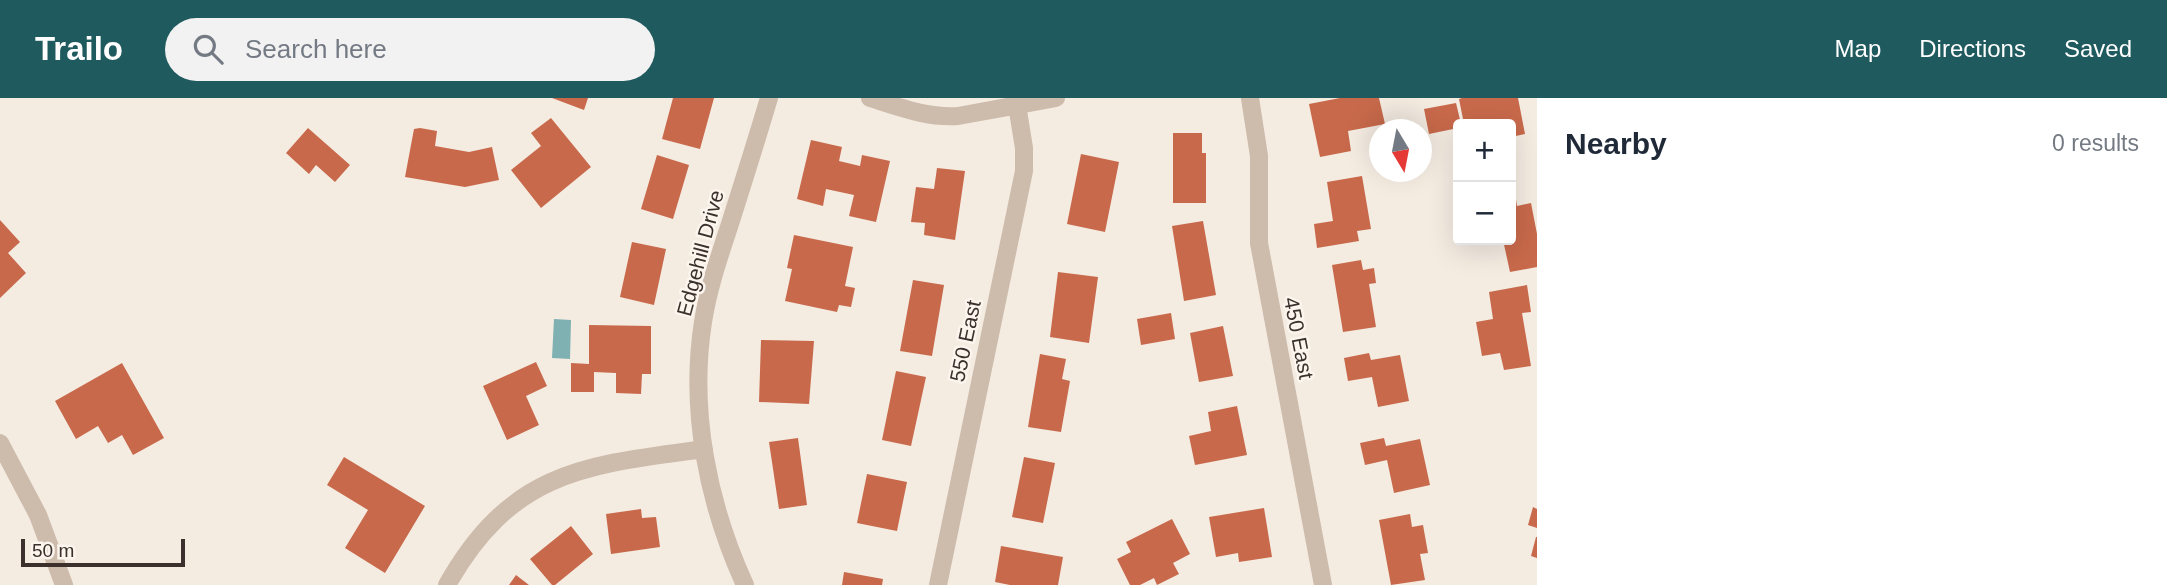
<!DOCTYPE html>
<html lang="en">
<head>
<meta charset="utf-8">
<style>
	:root { --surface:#fff; --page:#f2f2f3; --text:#1f2937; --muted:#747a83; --line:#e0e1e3; --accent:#1f5a5e }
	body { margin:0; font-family:Arial,sans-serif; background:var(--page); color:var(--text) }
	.controls { position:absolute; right:21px; top:21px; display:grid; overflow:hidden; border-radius:7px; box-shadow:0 7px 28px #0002 }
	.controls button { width:63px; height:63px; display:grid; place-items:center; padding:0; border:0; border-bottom:2px solid var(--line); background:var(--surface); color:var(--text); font:35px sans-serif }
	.compass { position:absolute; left:1369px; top:21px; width:63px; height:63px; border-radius:50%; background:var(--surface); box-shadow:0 7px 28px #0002; rotate:170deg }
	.scale { position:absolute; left:21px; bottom:18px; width:164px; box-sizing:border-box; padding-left:7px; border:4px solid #3b302b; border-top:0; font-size:19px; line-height:24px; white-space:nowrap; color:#3b302b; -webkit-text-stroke:5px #fbf5ee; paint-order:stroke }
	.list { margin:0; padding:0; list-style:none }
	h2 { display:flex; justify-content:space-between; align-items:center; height:91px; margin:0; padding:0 28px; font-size:30px }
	h2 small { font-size:23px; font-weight:400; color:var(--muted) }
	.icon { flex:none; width:38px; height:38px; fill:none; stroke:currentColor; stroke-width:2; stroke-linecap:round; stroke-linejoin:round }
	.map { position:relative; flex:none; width:1537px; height:487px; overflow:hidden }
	header { display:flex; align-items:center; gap:42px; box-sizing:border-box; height:98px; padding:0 35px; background:var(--accent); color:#fff }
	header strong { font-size:33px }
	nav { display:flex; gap:38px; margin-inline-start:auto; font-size:24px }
	.search { width:490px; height:63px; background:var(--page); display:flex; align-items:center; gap:18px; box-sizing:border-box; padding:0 24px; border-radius:38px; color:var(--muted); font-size:26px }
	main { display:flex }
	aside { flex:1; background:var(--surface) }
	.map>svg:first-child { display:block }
	.water { fill:#7fb0b2 }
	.building { fill:#c8694b }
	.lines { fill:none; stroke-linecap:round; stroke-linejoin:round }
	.minor { stroke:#cdbbac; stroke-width:18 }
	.labels { text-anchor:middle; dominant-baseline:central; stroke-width:5; stroke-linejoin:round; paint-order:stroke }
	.street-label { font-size:21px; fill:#3b302b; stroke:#fbf5ee }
</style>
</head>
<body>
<header>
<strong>Trailo</strong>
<div class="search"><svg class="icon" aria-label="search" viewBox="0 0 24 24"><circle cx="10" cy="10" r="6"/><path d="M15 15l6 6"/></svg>Search here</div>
<nav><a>Map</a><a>Directions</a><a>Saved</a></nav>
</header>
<main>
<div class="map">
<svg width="1537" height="487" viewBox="0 0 1537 487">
	<rect width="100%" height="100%" fill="#f4ebe1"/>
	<path class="water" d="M554,221L571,222L570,261L552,260Z"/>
	<path class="building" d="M552,0H588L584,12Z
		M673,0H714L700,51L662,41Z
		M1340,0H1379L1385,26L1348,33L1351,53L1320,59L1309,6Z
		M1462,0H1518L1525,36L1511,39V26H1464L1459,1Z
		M1456,5L1461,26H1458V30L1429,36L1424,11Z
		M551,20L591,69L541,110L511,72L541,48L531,35Z
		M308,30L350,67L335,84L316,67L309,76L286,55Z
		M420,30L437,33L435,48L469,54L492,49L499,82L465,89L405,79L414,31Z
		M1173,35H1202V55H1206V105H1173Z
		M811,42L842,49L839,63L860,68L862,57L890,63L876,124L849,118L854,97L826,91L823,108L797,101Z
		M1081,56L1119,64L1105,134L1067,126Z
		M657,57L689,67L673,121L641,111Z
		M937,70L965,73L955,142L924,137L925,125L911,124L916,89L934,91Z
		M1362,78L1371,131L1357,133L1359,143L1317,150L1314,126L1333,123L1327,84Z
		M1514,89L1517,108L1531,105L1537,136V169L1510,174L1503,142H1511V90Z
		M0,122L20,144L8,155L26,175L0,200Z
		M1203,123L1216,197L1184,203L1172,128Z
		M794,137L853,149L845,188L855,190L851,209L839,207L837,214L785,203L792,171L787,170Z
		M632,144L666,151L654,207L620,199Z
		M1361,162L1363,172L1374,170L1376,185L1369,186L1376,229L1343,234L1332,167Z
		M1058,174L1098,179L1089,245L1050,239Z
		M913,182L944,187L932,258L900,253Z
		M1527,187L1531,214L1522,215L1531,268L1504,272L1500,255L1482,258L1476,224L1493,221L1489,194Z
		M1171,215L1175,241L1141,247L1137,221Z
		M589,227L651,228V276H642L641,296L616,295V275L594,274V294H571V265L589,266Z
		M1223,228L1233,278L1199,284L1190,235Z
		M761,242L814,243L809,306L759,304Z
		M1369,255L1371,262L1400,257L1409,303L1378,309L1372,279L1348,283L1344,260Z
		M1040,256L1066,261L1062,281L1070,283L1061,334L1028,329Z
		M536,264L547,288L526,298L539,327L507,342L483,288Z
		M122,265L164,340L133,357L122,337L108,345L98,328L76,341L55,303Z
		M896,273L926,279L911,348L882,342Z
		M1237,308L1247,357L1195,367L1189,338L1211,333L1208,314Z
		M798,340L807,407L779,411L769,344Z
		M1384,340L1386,348L1420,341L1430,387L1394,395L1387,362L1365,367L1360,345Z
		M344,359L425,408L385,475L345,450L368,412L327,387Z
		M1024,359L1055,365L1043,425L1012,419Z
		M867,376L907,384L897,433L857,425Z
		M1533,409L1537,411V430L1528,427Z
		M1264,410L1272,459L1239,464L1238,455L1216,459L1209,419Z
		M641,411L642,420L656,419L660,449L611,456L606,416Z
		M1410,416L1412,429L1423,427L1428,455L1420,456L1425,482L1391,487L1379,422Z
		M1172,421L1190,456L1173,465L1179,476L1157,487L1154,480L1140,487H1130L1117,461L1131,454L1126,444Z
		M571,428L593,456L555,487H552L530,461Z
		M1536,439H1537V460L1531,458Z
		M1001,448L1063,459L1058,487H1010L995,484Z
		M844,474L883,481L882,487H842Z
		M516,477L529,487H509Z"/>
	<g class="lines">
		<path class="minor" d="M870,0C899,9 927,20 958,18L1056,0
			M1250,0L1259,58V145L1323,487
			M0,345L38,417L64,487
			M447,487C512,372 586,367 704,351
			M745,487C708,406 689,313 703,224C708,192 718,162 728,132C742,88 756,44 769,0
			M938,487L1024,73V50L1017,7"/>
	</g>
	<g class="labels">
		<g class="street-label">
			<text transform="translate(700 155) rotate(-75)">Edgehill Drive</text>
			<text transform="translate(1299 240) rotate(79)">450 East</text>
			<text transform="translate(965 243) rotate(-78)">550 East</text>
		</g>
	</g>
</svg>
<div class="controls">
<button>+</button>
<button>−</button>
</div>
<svg class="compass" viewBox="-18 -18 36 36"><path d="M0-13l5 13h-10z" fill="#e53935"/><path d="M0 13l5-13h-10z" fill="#747a83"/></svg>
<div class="scale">50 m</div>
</div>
<aside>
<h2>Nearby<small>0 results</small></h2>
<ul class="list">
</ul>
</aside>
</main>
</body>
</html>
